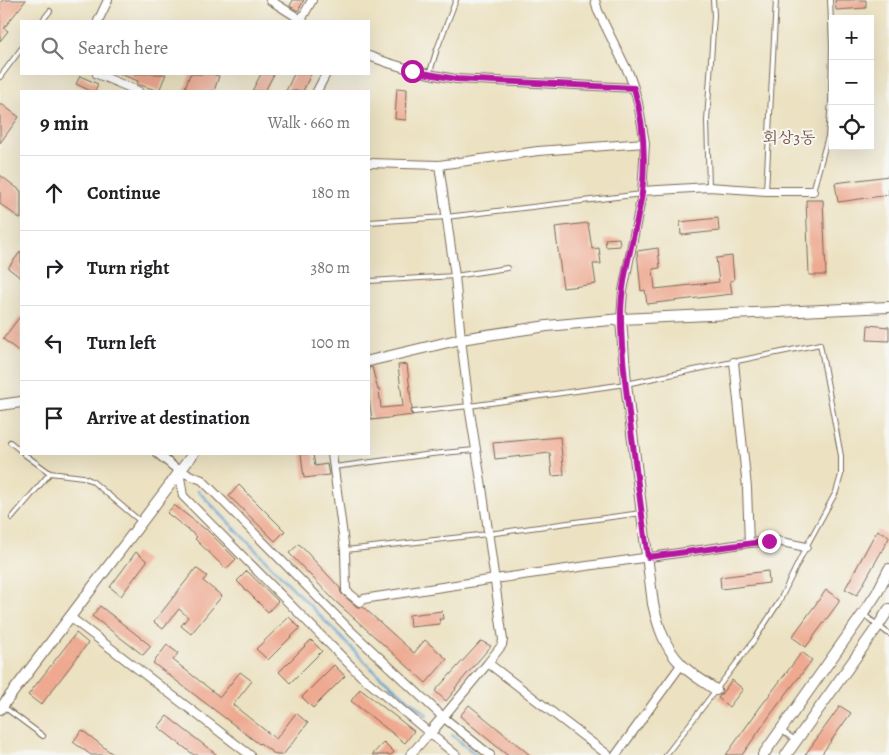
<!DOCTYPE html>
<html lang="en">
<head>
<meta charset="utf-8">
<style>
	:root { --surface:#fff; --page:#f2f2f2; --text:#202124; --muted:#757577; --line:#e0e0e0 }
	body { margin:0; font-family:Alegreya,"Noto Serif KR",serif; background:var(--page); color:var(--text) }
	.controls { position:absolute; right:15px; top:15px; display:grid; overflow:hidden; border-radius:0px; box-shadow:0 5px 20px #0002 }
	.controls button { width:45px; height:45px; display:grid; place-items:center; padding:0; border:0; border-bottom:1px solid var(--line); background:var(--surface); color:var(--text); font:25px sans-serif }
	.stop { position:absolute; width:15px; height:15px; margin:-11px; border:4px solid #b5179e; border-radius:50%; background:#fff }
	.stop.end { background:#b5179e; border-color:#fff; box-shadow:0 1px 5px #0008 }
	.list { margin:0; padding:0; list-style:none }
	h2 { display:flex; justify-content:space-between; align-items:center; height:65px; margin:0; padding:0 20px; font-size:21px }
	h2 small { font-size:16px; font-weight:400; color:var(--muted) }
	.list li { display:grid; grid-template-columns:32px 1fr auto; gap:15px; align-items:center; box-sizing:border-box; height:75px; padding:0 20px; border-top:1px solid var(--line) }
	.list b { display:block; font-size:19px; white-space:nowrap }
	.list em { font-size:16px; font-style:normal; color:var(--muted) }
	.icon { flex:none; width:28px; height:28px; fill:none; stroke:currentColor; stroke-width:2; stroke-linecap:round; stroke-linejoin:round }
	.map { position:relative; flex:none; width:889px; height:755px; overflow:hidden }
	.search { position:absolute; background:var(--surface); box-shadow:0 5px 20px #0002; left:20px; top:20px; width:350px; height:55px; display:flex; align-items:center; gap:12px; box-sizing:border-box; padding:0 18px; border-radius:0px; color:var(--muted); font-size:19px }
	.panel { position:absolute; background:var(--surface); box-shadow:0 5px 20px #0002; left:20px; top:90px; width:350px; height:365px; border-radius:0px }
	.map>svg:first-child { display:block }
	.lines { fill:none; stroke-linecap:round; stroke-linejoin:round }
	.stream { stroke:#5fa1d3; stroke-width:2.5 }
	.building { fill:#eea990 }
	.lane-casing { stroke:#796a57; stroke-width:6 }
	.street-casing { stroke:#796a57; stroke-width:10 }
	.secondary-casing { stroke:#796a57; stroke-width:12 }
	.lane { stroke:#fff; stroke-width:4 }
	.street { stroke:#fff; stroke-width:8 }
	.secondary { stroke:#fff; stroke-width:10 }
	.route { stroke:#b5179e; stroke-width:6 }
	.labels { text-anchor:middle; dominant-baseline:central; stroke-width:4; stroke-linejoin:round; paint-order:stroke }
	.neighbourhood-label { font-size:16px; fill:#7a5646; stroke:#f6f6f2 }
</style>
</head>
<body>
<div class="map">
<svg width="889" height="755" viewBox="0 0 889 755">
	<rect width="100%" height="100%" fill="#f6f6f2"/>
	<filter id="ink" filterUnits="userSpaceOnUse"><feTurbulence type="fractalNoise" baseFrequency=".02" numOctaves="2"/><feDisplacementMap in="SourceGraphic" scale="10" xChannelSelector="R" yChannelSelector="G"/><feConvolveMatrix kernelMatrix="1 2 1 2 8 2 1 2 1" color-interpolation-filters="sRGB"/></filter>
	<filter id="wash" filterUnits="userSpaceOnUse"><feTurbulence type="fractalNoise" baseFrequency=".0096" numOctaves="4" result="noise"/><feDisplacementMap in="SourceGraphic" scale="20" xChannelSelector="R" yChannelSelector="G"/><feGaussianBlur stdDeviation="1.12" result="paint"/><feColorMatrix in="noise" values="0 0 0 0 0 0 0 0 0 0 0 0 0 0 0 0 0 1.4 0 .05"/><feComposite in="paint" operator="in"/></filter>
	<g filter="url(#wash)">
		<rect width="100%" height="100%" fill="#ece2c2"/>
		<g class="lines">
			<path class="stream" d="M198,491L371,668L427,715
				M452,735L476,755"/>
		</g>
		<g id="blocks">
			<path class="building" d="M3,0H26L4,28L8,31L0,41V3Z
				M293,0H304L298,11L290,6Z
				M835,0H866V8L836,10Z
				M120,74H166L159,91L137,84L138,81Z
				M190,74H212L219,76L214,91H184Z
				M261,74H274L265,91H252Z
				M294,74H311L303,91H286Z
				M80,76L98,84L95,91H91L76,84Z
				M397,88L407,89L406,120L395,119Z
				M0,103L19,117L0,143Z
				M0,175L21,191V219L0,204Z
				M889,176V195L838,202L835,183Z
				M806,200H823L826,275H809Z
				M718,218L719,231L681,235L680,222Z
				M588,223L592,249L599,248L601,264H593L596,284L563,288L555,227Z
				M619,238L620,246L606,247L605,239Z
				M658,248L660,268L653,269L655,289L719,282L716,258L732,256L734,280L730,281L732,294L647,304L645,290L641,291L637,251Z
				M21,251V278L8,268Z
				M21,315V353L3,339Z
				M868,325L889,327V341L867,340Z
				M407,364L412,409L410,413L413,415L372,420L369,398V368L372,367L378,390L379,389L381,408L403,406L398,365Z
				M560,437L564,475L552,476L550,453L495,459L493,443Z
				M301,454H313L315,466L327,464L329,475L304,478Z
				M239,485L285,531L275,541L229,496Z
				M174,505L205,529H206L236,559L226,569L195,539L197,537L167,513Z
				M877,530L889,536V538L857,595L845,589Z
				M299,544L340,588L341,593L343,595L357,607H363L414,653L425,640L447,659L426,683L335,601L289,553Z
				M136,552L147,561L121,596L110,587Z
				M196,568L207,576L203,581L222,596L191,634L181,626L188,617L179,609L163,629L154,622Z
				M247,571L278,601L268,612L237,581Z
				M768,571L769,583L721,589L720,577Z
				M826,590L839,599V602L806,647L792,637Z
				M100,606L151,646L143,655L92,616Z
				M442,611L443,619H439L440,624L410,627L409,615Z
				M289,617L300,628L268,660L256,649Z
				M76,633L88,643L41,705L28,695Z
				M311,640L322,651L290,683L279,672Z
				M481,641L491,646L455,688L456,689L446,701L435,691Z
				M167,645L178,653L173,660L220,697L240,672L252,681L233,705L276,739L296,713L308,723L283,755H276L260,743L259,744L153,663Z
				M802,652L812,660L771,714L742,755H726L761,706Z
				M334,665L345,676L313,708L302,697Z
				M732,680L743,689L729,707L718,698Z
				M360,689L414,731L405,743L351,701Z
				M469,705L519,746L530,755H507L460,716Z
				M840,706L851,713L821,755H805Z
				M167,716L217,755H194L158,727Z
				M82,730L114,755H91L73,742Z
				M384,742L394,752L391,755H372Z"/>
		</g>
	</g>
	<g filter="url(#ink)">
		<use href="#blocks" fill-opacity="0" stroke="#796a57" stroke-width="1"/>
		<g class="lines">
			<g class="lane-casing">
				<path id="lane" d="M42,21L50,11
					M429,75L437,49L456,0
					M0,77L21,49
					M709,187L707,121L714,15L713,0
					M766,191L776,0
					M813,191L828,136L831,102L832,45L830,0
					M369,222L446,217L642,194
					M369,281L455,276L507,268
					M414,412L469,406L626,384L820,344L841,456V475L836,492L806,547L779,602L755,639L666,755
					M10,442L21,451
					M24,454L50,473L83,477L92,481L140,521
					M334,467L432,454L475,450
					M12,518L50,473
					M346,550L488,534L641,513
					M863,614L889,634
					M4,707L43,736
					M782,731L795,740"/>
			</g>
			<g class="street-casing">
				<path id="street" d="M270,0L303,21
					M595,0L598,11L629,74L634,88L638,103L645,143L642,194L623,291L621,319
					M301,20L312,0
					M98,21L108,0
					M369,56C397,67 425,74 456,79L634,88
					M97,74L138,91
					M317,91L326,74
					M369,163L439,165L538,151L645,143
					M439,165L455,276L461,339L469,406L482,487L503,640L502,645L488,663L440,721
					M642,191L709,187L766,191H813
					M734,362L747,488L749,543
					M158,454L179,471L202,480L352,632L443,717L490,755
					M332,454L345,551L346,591L360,602L364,599L376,597L495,579L749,543L777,541L806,547
					M179,471L183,496L361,676L456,755
					M70,617L250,755
					M488,663L608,755
					M410,755L429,734
					M616,755L681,665"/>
			</g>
			<g class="secondary-casing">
				<path id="secondary" d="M621,319L626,384L653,604C658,626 665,648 681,664C690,674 705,682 716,690
					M369,361L461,339L547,326L621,319L889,307
					M0,405L21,402
					M0,709L70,617L193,454
					M429,734L440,721
					M763,755L863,614L877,593L889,569
					M786,755L878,626L889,609"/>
			</g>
			<use href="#lane" class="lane"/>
			<use href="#street" class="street"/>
			<use href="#secondary" class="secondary"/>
		</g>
	</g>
	<g class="lines" filter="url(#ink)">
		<path class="route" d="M412,71L456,79L634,88C644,123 646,157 642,193C636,235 620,277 621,320C621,354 626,388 630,422C636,467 641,512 648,557L769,541"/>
	</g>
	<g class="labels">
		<g class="neighbourhood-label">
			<text x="789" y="138">회상3동</text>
		</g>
	</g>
</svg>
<div class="controls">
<button>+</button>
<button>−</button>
<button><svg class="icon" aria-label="locate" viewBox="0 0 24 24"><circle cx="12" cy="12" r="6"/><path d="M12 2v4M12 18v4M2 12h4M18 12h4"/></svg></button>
</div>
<div class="stop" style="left:412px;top:71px"></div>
<div class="stop end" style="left:769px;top:541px"></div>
<div class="search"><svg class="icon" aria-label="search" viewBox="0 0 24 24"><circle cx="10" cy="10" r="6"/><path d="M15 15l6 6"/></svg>Search here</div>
<section class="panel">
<h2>9 min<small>Walk · 660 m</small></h2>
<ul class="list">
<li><svg class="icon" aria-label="ahead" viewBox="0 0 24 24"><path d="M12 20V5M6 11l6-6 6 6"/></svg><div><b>Continue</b></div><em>180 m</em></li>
<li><svg class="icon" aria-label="right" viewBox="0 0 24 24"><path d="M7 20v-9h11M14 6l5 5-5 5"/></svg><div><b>Turn right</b></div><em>380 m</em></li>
<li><svg class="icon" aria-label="left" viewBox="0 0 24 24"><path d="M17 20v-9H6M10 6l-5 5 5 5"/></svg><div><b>Turn left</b></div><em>100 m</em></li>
<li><svg class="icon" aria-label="arrive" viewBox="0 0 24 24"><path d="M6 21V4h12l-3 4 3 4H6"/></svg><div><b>Arrive at destination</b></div></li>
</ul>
</section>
</div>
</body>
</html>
